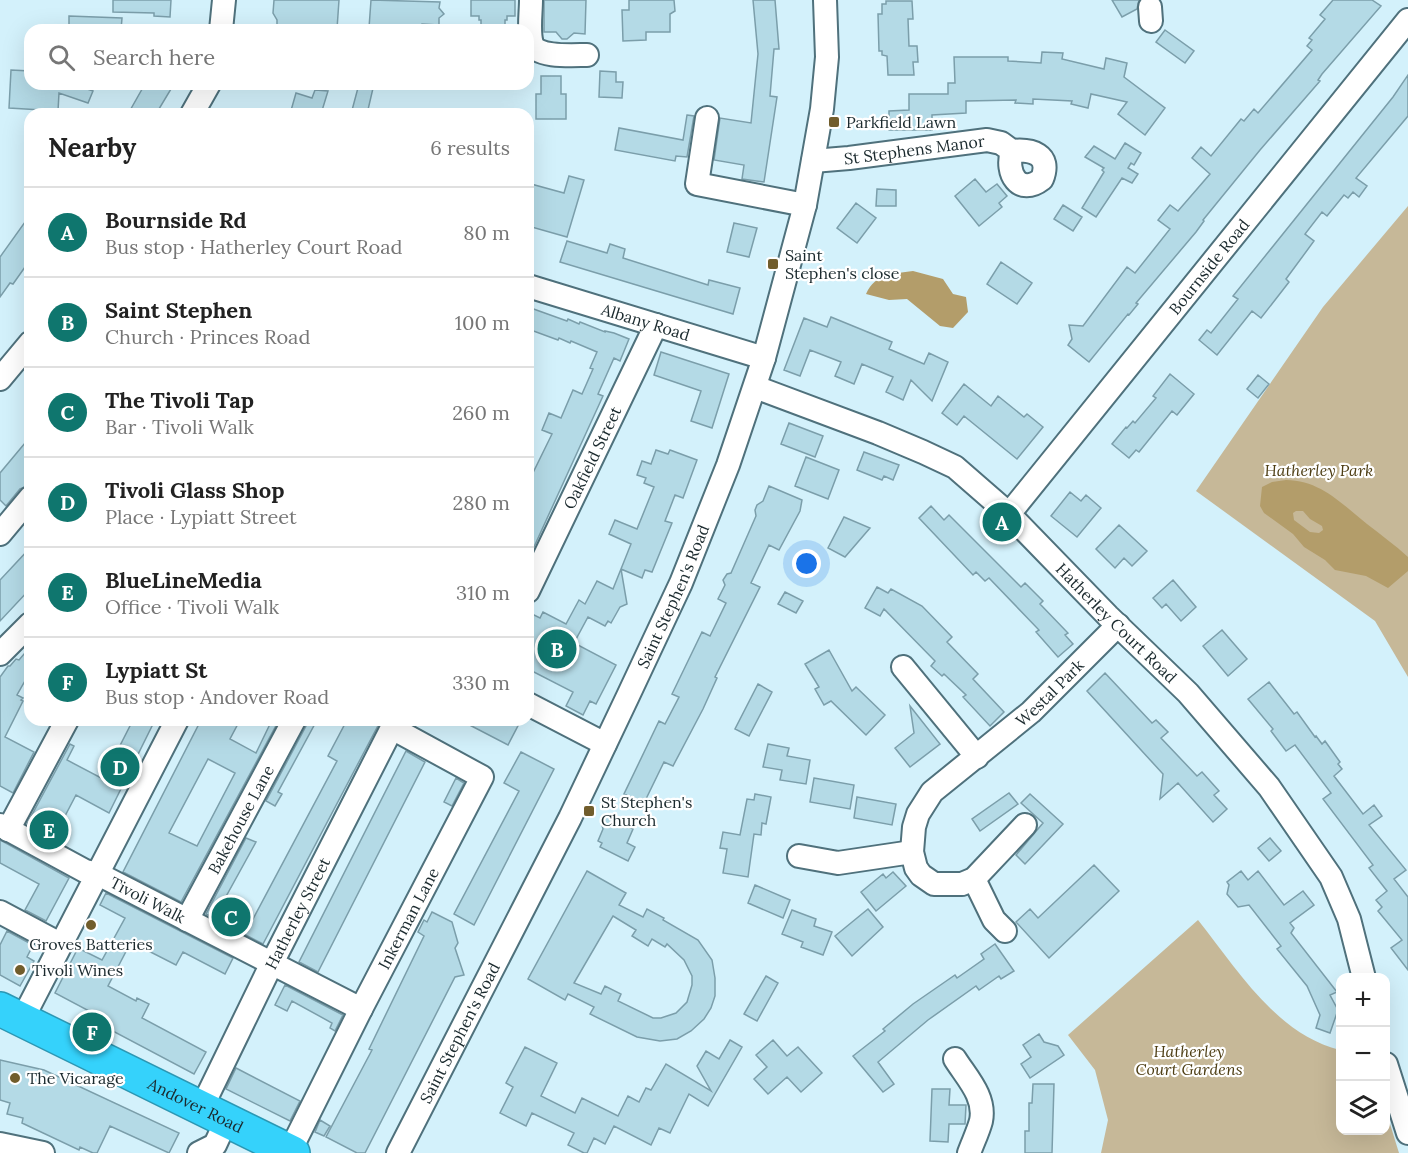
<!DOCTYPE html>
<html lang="en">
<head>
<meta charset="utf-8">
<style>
	:root { --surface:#fff; --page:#f2f2f2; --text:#222; --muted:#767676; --line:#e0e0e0; --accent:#0f766e }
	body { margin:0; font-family:Lora,serif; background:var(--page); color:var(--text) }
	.controls { position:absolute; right:18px; bottom:18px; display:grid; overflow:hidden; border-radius:12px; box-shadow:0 6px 24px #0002 }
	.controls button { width:54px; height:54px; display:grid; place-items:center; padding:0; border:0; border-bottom:2px solid var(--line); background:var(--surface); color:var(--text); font:30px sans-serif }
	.you { position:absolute; left:807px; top:564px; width:21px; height:21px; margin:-15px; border:4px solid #fff; border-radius:50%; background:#1a73e8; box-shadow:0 0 0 9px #1a73e833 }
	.badge { display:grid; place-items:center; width:39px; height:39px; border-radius:50%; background:var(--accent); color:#fff; font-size:20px; font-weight:700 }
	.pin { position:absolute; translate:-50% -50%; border:3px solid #fff; box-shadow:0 2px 6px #0006 }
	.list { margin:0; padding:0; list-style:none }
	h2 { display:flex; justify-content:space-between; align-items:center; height:78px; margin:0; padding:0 24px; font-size:26px }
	h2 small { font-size:20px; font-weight:400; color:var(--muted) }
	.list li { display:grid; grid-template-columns:39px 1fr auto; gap:18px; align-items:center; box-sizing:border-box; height:90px; padding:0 24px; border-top:2px solid var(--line) }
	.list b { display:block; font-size:22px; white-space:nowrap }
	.list p { margin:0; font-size:20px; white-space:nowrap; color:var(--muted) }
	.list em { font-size:20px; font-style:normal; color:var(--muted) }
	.icon { flex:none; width:33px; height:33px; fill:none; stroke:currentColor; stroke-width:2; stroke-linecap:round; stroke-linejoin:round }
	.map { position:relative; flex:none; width:1408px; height:1153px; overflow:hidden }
	.search { position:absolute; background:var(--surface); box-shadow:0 6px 24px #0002; left:24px; top:24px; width:510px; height:66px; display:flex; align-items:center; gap:15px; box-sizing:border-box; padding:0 21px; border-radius:18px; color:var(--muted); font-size:22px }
	.panel { position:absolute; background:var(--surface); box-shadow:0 6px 24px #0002; left:24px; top:108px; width:510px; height:618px; border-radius:18px }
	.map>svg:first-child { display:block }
	.green { fill:#c6b898 }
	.water { fill:#b39d6a; fill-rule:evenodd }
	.building { fill:#b4dae6; stroke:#7b9eaa; stroke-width:1.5; fill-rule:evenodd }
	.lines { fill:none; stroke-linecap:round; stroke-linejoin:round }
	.minor-casing { stroke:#4f717c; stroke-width:26 }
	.highway-casing { stroke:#2c97b3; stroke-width:36 }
	.minor { stroke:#fff; stroke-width:22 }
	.highway { stroke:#35d2fb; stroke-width:33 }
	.poi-dot { fill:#715d2c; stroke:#fff; stroke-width:2 }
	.labels { text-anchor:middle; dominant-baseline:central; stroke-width:4.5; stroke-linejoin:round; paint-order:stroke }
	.poi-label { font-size:16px; fill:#1b2a2e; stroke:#fff; text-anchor:start }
	.street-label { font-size:16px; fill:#1b2a2e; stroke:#fff }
	.park-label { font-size:16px; font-style:italic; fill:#4d3d13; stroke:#fff }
</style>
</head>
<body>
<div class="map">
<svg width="1408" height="1153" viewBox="0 0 1408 1153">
	<rect width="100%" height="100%" fill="#d3f1fb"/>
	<path class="green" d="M1408,206V677L1375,621L1196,491L1323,307Z
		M1198,920C1237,969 1276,1034 1340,1050V1130H1386V1111L1399,1153H1101L1108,1120L1095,1070L1068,1035Z"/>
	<path class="water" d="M913,271L943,279L953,294L966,297L968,312L953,328L940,326L907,299L889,300L866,294C876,273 892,274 913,271Z
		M1286,480C1320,480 1342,504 1367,524C1381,535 1395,545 1408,557V571L1388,588L1366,576L1335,570L1325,560L1304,547L1293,534L1264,513L1260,506L1262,487L1272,482ZM1296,511H1303L1310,519L1322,526L1323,530L1319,533L1310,532L1294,520L1293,513Z"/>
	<path class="building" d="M113,0H171L170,17L154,16V13L113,12Z
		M274,0H339L337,29L277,30V20L273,13Z
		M371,0L440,2L439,8L444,14L439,18V25L422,24L421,30L369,28Z
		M471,0H515V16H507V20H505V28H481V20H479V16H471Z
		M544,0H586L585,34L574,33L567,39H562L556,32H544Z
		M629,0H674L675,11L670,14V32H646V40L623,41L622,10H629Z
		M753,0H775L779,49H774L770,96L777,97L764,182L742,179L744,165L714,160L720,118L751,123L758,54Z
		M1112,0H1139L1137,9L1122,17Z
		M1333,0H1372L1381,6L1322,74L1318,80L1320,81L1260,150L1203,220L1204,221L1196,232L1136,303L1138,304L1129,315L1128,314L1089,362L1068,345L1072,339L1069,325L1083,326L1127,267L1135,273L1170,229L1158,220L1170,205L1178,211L1210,174L1192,158L1201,147L1211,156L1241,119L1244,121L1254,109L1258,113L1312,50L1307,46L1312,40L1309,38L1325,19L1320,15Z
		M886,1H912L913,19H908L909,46H917L918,62H913L914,75H888L887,56L882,55V51H879L878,14H882V4H886Z
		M69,16L122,18L121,30H69Z
		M1165,30L1194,51L1185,63L1156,42Z
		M1042,52L1063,53L1062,59L1104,69L1106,58L1127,63L1124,77L1165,108L1145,135L1118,114L1127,102L1091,94L1088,108L1071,104L1072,101L1033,99V104L1015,103L1016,100L966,101V113L932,115V130H889V111L909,110V94H948V83H955L954,57H1008V61L1041,63Z
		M11,70L30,71V84H73L93,91L88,103L59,93L58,111L9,108Z
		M600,71L616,72V82H623L622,98L599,97Z
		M1408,75V116L1356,178L1367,186L1359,197L1353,192L1348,198L1344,195L1327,216L1322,212L1305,234L1314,241L1286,279L1289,282L1261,318L1252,311L1217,355L1199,340L1207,330L1211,333L1238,299L1233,296L1393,97Z
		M541,76H561V94H566V119H536V94H541Z
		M145,84H174L156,114H128Z
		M359,84H374L367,114H351Z
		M315,90L328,91L321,114H290L296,93L312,98Z
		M687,115L694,116L687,157L676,156L675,161L615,150L619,128L683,140Z
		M1125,143L1141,153L1134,165L1131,163L1128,168L1138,174L1132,183L1122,178L1096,217L1082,208L1104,172L1102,170L1104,168L1085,157L1094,146L1115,159Z
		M569,176L584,180L567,237L528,226V194L531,184L564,193Z
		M975,179L986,192L997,184L1007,196L999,203L1002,207L979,226L955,196Z
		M877,189L896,190V206H876Z
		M856,203L876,218L857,243L837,228Z
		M1063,205L1082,217L1073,231L1054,219Z
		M30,215V260L13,284L10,283L0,297V257Z
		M734,223L757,228L749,257L727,252Z
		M567,241L607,253L610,244L625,249L623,258L708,285L709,280L740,288L733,314L560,262Z
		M1001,262L1032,283L1017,304L987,284Z
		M528,307L567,321L568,319L579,324L580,322L605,332V331L614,333L629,339L620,361L614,358L598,394L603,396L528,560V483L552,434L542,430L549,413L561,418L573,390L582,394L593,369L590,368L597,352L571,341L570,343L559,338L558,340L528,329Z
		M831,317L892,342L889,349L924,364L929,353L948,362L932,401L911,380L903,400L886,392L893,377L862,364L854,384L835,376L841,362L810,350L800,376L784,370L804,318L827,327Z
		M661,352L729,374L712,428L691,421L701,391L654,375Z
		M1170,374L1194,394L1177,415L1172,411L1139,452L1136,450L1129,458L1112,444L1126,427L1127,428L1133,421L1135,423L1156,398L1153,396Z
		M1258,375L1269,384L1258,398L1247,389Z
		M964,384L991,406L998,396L1024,417L1027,414L1043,427L1017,459L964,416L957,425L942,413Z
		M789,423L823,436L815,457L781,444Z
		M30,437V485L20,489L6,506L0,500V473Z
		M656,450L668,454L670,450L697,460L683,498L675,495L665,521L672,523L652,572L645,570L642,578L621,569L631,544L609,534L615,520L637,529L654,487L644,483L646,478L637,475L642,461L651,464Z
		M864,452L899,465L893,480L884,476L882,480L857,470Z
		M806,457L839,470L828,499L795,486Z
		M769,486L802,500L800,511L779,550L769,545L751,583L760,587L715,677L717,678L703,709L673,766L664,762L644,803L624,794L659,721L665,724L679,697L672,694L702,632L710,636L726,603L718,599L725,585L723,580L727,574L731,573L756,516L755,510L757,505L763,501Z
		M1070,492L1081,501L1086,495L1101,508L1077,537L1051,516Z
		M931,506L944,520L949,515L1021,587L1025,583L1043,601L1040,604L1068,633L1065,635L1073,644L1058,657L1036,632L1039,630L989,578L985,581L976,572L973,575L919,518Z
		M844,517L870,528L845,557L828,548Z
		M1119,525L1147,551L1132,566L1124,558L1115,568L1096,549Z
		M30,548V589L0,621V580Z
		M621,569L627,604L620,607L611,623L608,621L605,626L588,617L574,643L616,665L596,704L590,701L583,715L566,706L573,692L528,669V612L540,618L543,612L566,624L579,600L585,604L597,581L613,589Z
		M1173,580L1196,607L1181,621L1166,604L1162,608L1153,598Z
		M877,587L888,593L891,589L922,606L952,637L947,642L978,674L973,679L1004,712L990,726L963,697L966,695L944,674L942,676L931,666L935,661L884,609L880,616L865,608Z
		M785,592L803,601L796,613L778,604Z
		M1222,630L1247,659L1228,676L1203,646Z
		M30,647V672L17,695L23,698L21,700L23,701L5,737L34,752L13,793L0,786V677L8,666H10L16,659L19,660Z
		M829,650L852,691L856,687L885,715L866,735L831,701L824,705L815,689L819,687L805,664Z
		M1105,673L1152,723L1156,720L1168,732L1161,738L1197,776L1202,772L1219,791L1214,795L1227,809L1213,822L1178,783L1160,799L1163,774L1087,691Z
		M1269,682L1294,714L1297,712L1315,737L1316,736L1322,744L1325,741L1340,762L1338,764L1342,769L1334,776L1363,814L1374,805L1382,816L1369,825L1406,870L1394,879L1408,897V970L1391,948L1402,940L1378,911L1382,907L1376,900L1387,891L1369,868L1373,865L1323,799L1331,793L1295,745L1286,751L1271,731L1273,729L1248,699Z
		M758,684L772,692L749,736L735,729Z
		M910,706L940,744L910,767L895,748L914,733Z
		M133,720H155L109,813L76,795L53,839L27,824L70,744L74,746L67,760L103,779Z
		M201,720H240L230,739L256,753L272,720H279L181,902L123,872ZM208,759L235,773L197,846L169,833Z
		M307,720H317L278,792L282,794L275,806L266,801L306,726Z
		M347,720H381L263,944L206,914L246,838L256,842L223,902L253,919L337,761L328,756Z
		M460,720H521L508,745Z
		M768,744L789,748L787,756L810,760L806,784L780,780L782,770L763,767Z
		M406,751L425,762L318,972L299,962Z
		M521,752L554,769L474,925L454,914L519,791L504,783Z
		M456,778L464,783L452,806L444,802Z
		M814,778L854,785L850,809L810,802Z
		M1009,793L1018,804L980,831L972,819Z
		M755,794L771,797L766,824L762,823L761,835L754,834L748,877L723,873L727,849L720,848L723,832L740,835L747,799L754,800Z
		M1030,794L1063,824L1025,864L1016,855L1043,823L1021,803Z
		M857,797L896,804L892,825L854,818Z
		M606,816L633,829L627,843L635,847L628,861L600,847L602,843L598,841L603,829L602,825Z
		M1270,838L1281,851L1269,861L1258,848Z
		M0,840L69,878L46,921L25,910L39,884L0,863Z
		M1094,865L1119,891L1049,958L1016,922L1030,909L1038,918Z
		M587,871L626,893L619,905L643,917L647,909L664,918L663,920L698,940L712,960L715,978V996L711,1008L704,1019L691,1031L677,1039L660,1041L637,1037L590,1014L594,1007L568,994L565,1000L528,979ZM613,916L636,930L632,936L648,946L652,939L665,947L667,944L684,960L692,976V985L687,1002L676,1013L661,1018H653L618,1001L621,994L605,986L601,994L574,983Z
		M1241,871L1248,880L1258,871L1284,905L1303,891L1314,905L1290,923L1294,928L1291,933L1337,992L1330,995L1338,1010L1330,1033L1316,1028L1320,1015L1307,986L1277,949L1281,946L1249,905L1238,907L1227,894L1229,885L1227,882Z
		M893,872L906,886L876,911L861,892L883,874L886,878Z
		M755,885L790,900L783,918L748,903Z
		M106,893L233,958L225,974L183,952L176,965L131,942L108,986L136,1001L137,998L149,1004L142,1018L206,1052L194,1074L90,1019L93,1013L55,993L78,948L102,960L125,918L100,905Z
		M868,909L883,927L852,956L835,936Z
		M792,910L816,919L814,926L832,932L823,955L801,947L803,942L782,934Z
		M432,912L452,922L458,943L455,948L464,975L455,977L365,1153H357L326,1137L372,1050L369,1049L424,936L418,932L424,920L427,922Z
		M7,931L33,945L27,957L34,961L20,986L0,975V945Z
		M995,944L1014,971L1001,979L999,976L979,990L976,986L928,1020L878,1062L894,1084L883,1092L853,1056L885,1031L883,1029L913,1004L955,975L957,978L984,959L981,954Z
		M766,976L778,983L757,1021L744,1014Z
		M285,985L343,1015L335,1031L330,1028L332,1023L292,1001L287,1011L275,1005Z
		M1039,1034L1044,1042L1058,1046L1064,1055L1030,1078L1021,1064L1031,1057L1023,1045Z
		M730,1040L742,1047L708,1106L689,1094L670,1133L659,1128L651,1145L614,1126L605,1144L594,1138L587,1153H584L568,1145L574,1133L532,1113L526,1126L500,1113L513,1087L506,1083L525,1047L557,1063L541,1096L575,1113L582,1098L618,1116L628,1096L639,1102L646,1088L651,1090L666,1064L711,1091L697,1066L706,1051L719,1059Z
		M773,1040L787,1056L798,1047L822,1073L801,1092L787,1077L768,1094L754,1079L767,1067L756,1055Z
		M0,1060L44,1070L179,1133L169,1153L110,1126L97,1153H93L80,1147L79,1150L22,1123L23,1118L7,1114L10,1103L0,1100Z
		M236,1068L300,1101L290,1121L226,1089Z
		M1033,1084H1054L1052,1153H1025V1131H1029V1103H1032Z
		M932,1089H950L949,1105H966L965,1124H949L948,1142L930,1141Z
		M320,1120L330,1126L324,1136L315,1132Z"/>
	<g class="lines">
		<g class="minor-casing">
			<g id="minor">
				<path d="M531,0C531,13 528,32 532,44C537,58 574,55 587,55"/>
				<path d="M1150,7L1151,21"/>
				<path d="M221,30L224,0"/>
				<path d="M192,114L209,84"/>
				<path d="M707,118L697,184L805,205"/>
				<path id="s1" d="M813,161L849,158L987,140L1001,143L1012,151C1031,149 1052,154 1042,179C1019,197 1005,173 1012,151"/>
				<path id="s2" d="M528,286L764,358"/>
				<path d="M0,379L30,343"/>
				<path id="s3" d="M755,387L878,433L923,452L955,467L1009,514L1108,616L1188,693L1269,787L1331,877L1349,919L1364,978"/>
				<path id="s4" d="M1009,514L1408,20"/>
				<path d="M0,534L30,498"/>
				<path id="s5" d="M528,591L656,325"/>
				<path d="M0,654L30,624"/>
				<path d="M903,667L977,757"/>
				<path d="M528,704L605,744"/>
				<path id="s6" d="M0,825L85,871L98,874L361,1009"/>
				<path id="s7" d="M1025,825L974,879L962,884H934L921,875L916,868L912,852L914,827L918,814L932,792L1031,712L1118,625"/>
				<path d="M8,830L67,720"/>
				<path d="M799,856L838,863L912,852"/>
				<path d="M974,879L994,920L1005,931"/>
				<path d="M0,912L60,944"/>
				<path id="s8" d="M187,920L294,720"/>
				<path d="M22,1020L177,720"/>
				<path d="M955,1059C967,1078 986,1097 981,1121C978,1132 973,1142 969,1153"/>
				<path d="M1386,1064L1408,1133"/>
				<path id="s9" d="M202,1107L272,963L396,720"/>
				<path d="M0,1144L43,1153"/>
				<path id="s10" d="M290,1151L361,1009L482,777L392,728"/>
				<path d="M199,1153L215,1145L227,1119"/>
				<path id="s11" d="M398,1153L570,818L628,696L681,583L728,465L764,358L805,205L822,109L827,57L825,0"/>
			</g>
		</g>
		<g class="highway-casing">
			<g id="highway">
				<path id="s12" d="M0,1009L293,1153"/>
			</g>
		</g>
		<use href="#minor" class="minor"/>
		<use href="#highway" class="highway"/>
	</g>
	<g class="poi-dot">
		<rect x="828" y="116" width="12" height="12" rx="3"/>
		<rect x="767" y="258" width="12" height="12" rx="3"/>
		<rect x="583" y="805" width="12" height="12" rx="3"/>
		<circle cx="91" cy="925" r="6"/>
		<circle cx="20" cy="970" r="6"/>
		<circle cx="15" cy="1078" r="6"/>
	</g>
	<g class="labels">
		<g class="poi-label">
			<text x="846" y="122">Parkfield Lawn</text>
			<text x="785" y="255">Saint<tspan x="785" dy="18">Stephen's close</tspan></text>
			<text x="601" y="802">St Stephen's<tspan x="601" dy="18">Church</tspan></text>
			<text x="91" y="944" text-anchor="middle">Groves Batteries</text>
			<text x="32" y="970">Tivoli Wines</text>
			<text x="27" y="1078">The Vicarage</text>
		</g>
		<g class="street-label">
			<text stroke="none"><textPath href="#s1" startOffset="102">St Stephens Manor</textPath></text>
			<text stroke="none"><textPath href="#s4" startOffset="318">Bournside Road</textPath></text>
			<text stroke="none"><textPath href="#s2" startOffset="123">Albany Road</textPath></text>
			<text stroke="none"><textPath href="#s5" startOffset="148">Oakfield Street</textPath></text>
			<text stroke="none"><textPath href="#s11" startOffset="621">Saint Stephen's Road</textPath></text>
			<text stroke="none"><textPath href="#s3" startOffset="440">Hatherley Court Road</textPath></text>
			<text stroke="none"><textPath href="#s7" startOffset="375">Westal Park</textPath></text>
			<text stroke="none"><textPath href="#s8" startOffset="114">Bakehouse Lane</textPath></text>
			<text stroke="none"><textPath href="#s6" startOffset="166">Tivoli Walk</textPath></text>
			<text stroke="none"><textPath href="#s9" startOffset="216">Hatherley Street</textPath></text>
			<text stroke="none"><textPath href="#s10" startOffset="261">Inkerman Lane</textPath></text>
			<text stroke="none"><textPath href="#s11" startOffset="135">Saint Stephen's Road</textPath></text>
			<text stroke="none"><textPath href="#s12" startOffset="218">Andover Road</textPath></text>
		</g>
		<g class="park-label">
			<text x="1319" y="470">Hatherley Park</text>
			<text x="1189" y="1051">Hatherley<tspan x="1189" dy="18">Court Gardens</tspan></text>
		</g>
	</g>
</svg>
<div class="controls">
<button>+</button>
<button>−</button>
<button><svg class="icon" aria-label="layers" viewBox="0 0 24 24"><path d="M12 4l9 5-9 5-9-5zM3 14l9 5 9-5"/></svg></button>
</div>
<div class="you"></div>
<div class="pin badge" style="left:1002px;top:522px">A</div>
<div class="pin badge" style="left:557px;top:649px">B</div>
<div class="pin badge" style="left:231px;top:917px">C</div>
<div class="pin badge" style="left:120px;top:767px">D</div>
<div class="pin badge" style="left:49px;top:830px">E</div>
<div class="pin badge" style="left:92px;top:1032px">F</div>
<div class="search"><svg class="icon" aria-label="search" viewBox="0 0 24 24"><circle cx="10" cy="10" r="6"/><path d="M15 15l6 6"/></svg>Search here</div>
<section class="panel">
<h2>Nearby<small>6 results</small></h2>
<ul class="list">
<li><span class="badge">A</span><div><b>Bournside Rd</b><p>Bus stop · Hatherley Court Road</p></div><em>80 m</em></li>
<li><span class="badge">B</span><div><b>Saint Stephen</b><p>Church · Princes Road</p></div><em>100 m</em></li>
<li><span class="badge">C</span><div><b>The Tivoli Tap</b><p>Bar · Tivoli Walk</p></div><em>260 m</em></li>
<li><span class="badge">D</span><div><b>Tivoli Glass Shop</b><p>Place · Lypiatt Street</p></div><em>280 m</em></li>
<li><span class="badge">E</span><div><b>BlueLineMedia</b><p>Office · Tivoli Walk</p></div><em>310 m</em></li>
<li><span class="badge">F</span><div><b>Lypiatt St</b><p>Bus stop · Andover Road</p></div><em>330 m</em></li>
</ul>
</section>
</div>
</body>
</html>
